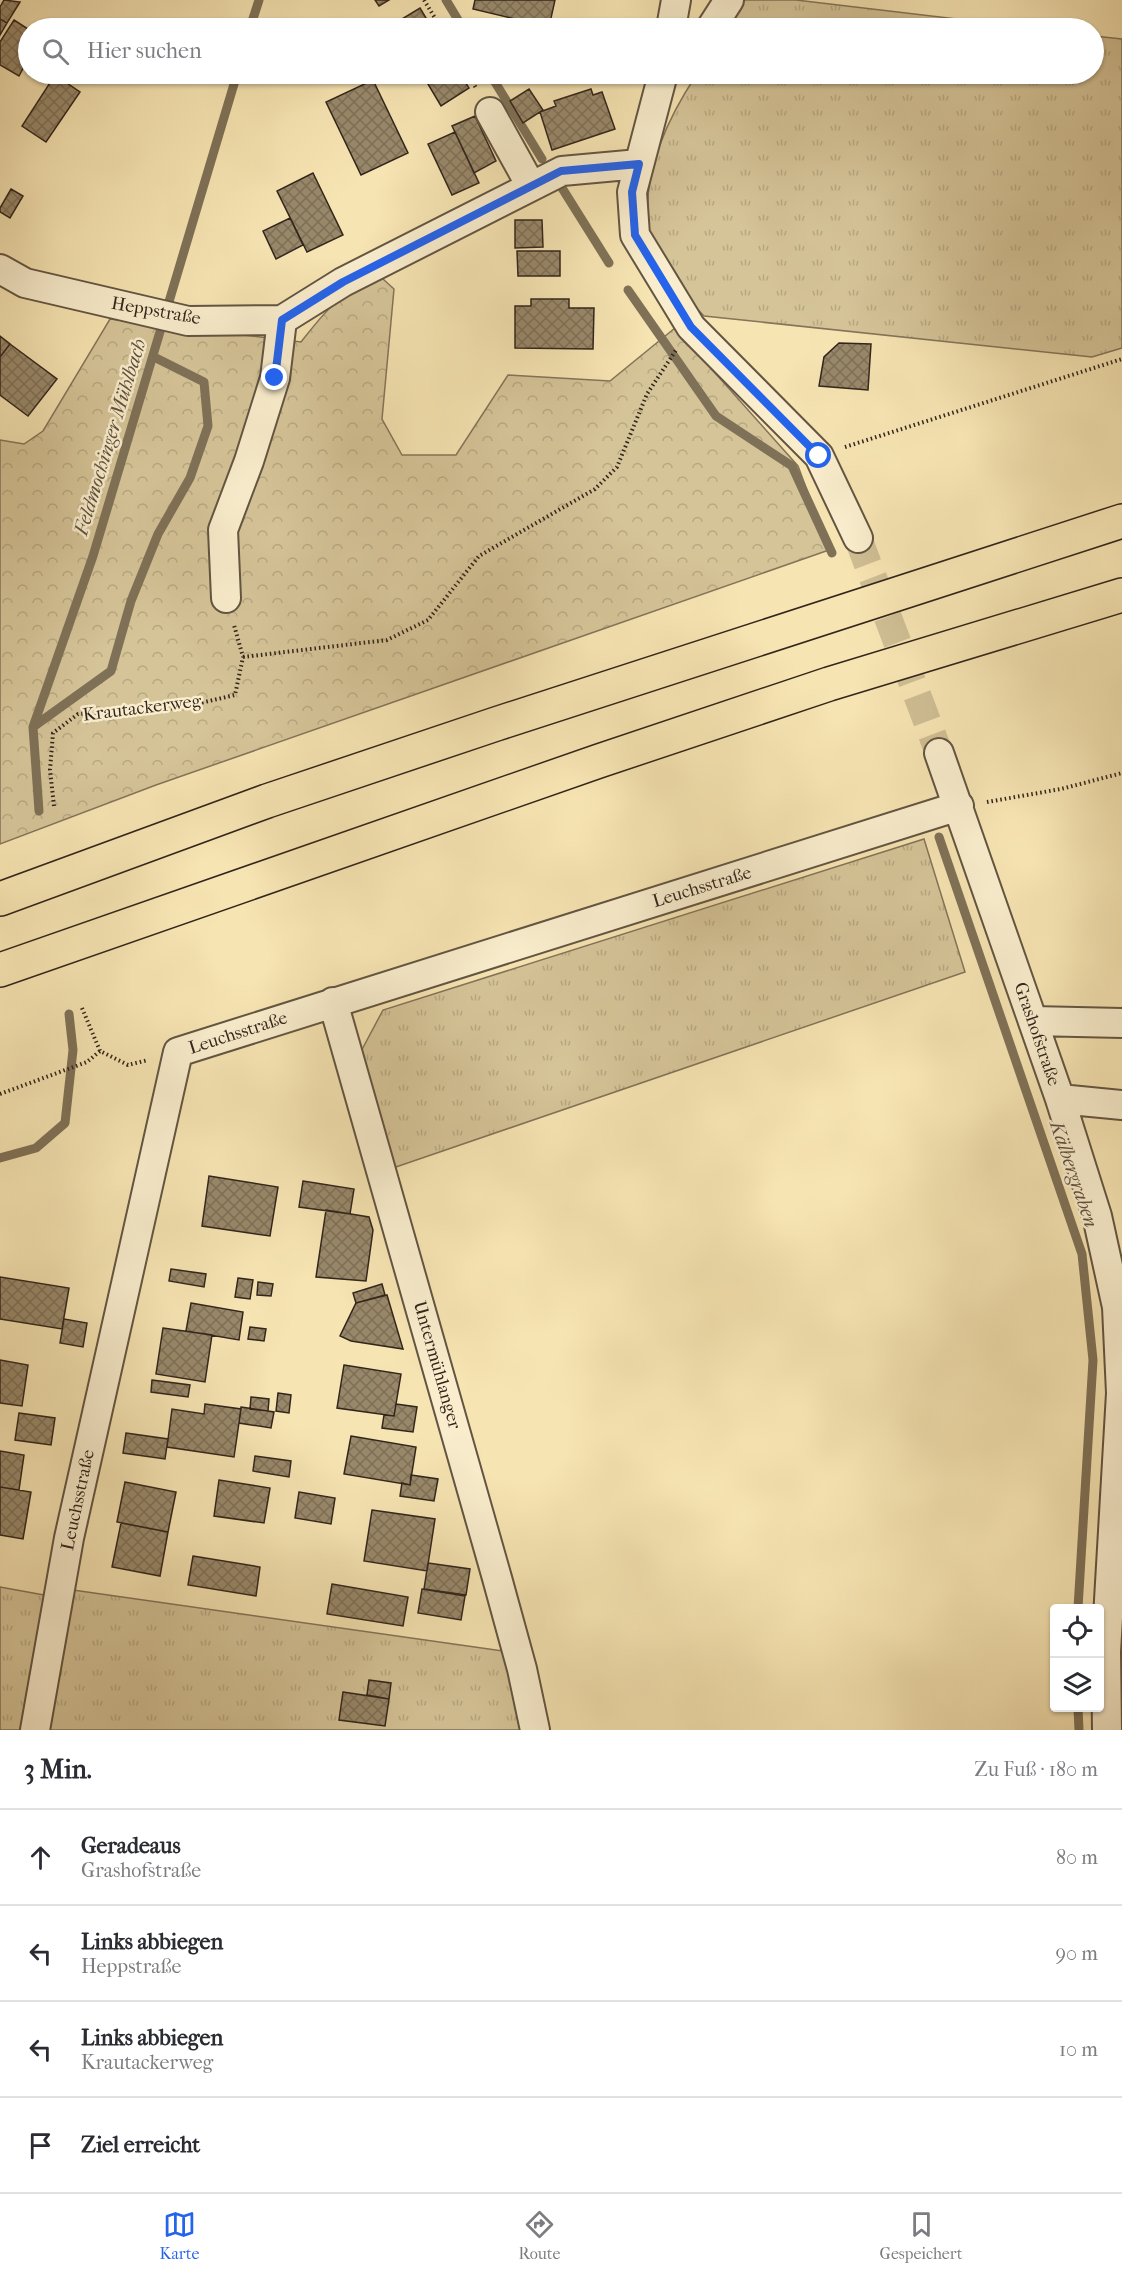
<!DOCTYPE html>
<html lang="de">
<head>
<meta charset="utf-8">
<style>
	:root { --surface:#fff; --page:#f2f2f3; --text:#2b2b33; --muted:#7c7c81; --line:#e1e1e2; --accent:#2563eb }
	body { margin:0; font-family:"IM FELL French Canon",serif; background:var(--page); color:var(--text) }
	.controls { position:absolute; right:18px; bottom:18px; display:grid; overflow:hidden; border-radius:6px; box-shadow:0 2px 4px #0004 }
	.controls button { width:54px; height:54px; display:grid; place-items:center; padding:0; border:0; border-bottom:2px solid var(--line); background:var(--surface); color:var(--text); font:30px sans-serif }
	.stop { position:absolute; width:18px; height:18px; margin:-14px; border:4px solid #2563eb; border-radius:50%; background:#fff }
	.stop.end { background:#2563eb; border-color:#fff; box-shadow:0 2px 6px #0008 }
	.list { margin:0; padding:0; list-style:none }
	h2 { display:flex; justify-content:space-between; align-items:center; height:78px; margin:0; padding:0 24px; font-size:26px }
	h2 small { font-size:20px; font-weight:400; color:var(--muted) }
	.list li { display:grid; grid-template-columns:39px 1fr auto; gap:18px; align-items:center; box-sizing:border-box; height:96px; padding:0 24px; border-top:2px solid var(--line) }
	.list b { display:block; font-size:22px; white-space:nowrap }
	.list p { margin:0; font-size:20px; white-space:nowrap; color:var(--muted) }
	.list em { font-size:20px; font-style:normal; color:var(--muted) }
	.icon { flex:none; width:33px; height:33px; fill:none; stroke:currentColor; stroke-width:2; stroke-linecap:round; stroke-linejoin:round }
	.map { position:relative; flex:none; width:1122px; height:1730px; overflow:hidden }
	.search { position:absolute; background:var(--surface); box-shadow:0 2px 4px #0004; left:18px; right:18px; top:18px; height:66px; display:flex; align-items:center; gap:15px; box-sizing:border-box; padding:0 21px; border-radius:33px; color:var(--muted); font-size:22px }
	.sheet { height:462px; background:var(--surface) }
	nav { display:flex; justify-content:space-around; align-items:center; box-sizing:border-box; height:84px; border-top:2px solid var(--line); background:var(--surface); font-size:16px; color:var(--muted) }
	nav a { display:grid; justify-items:center; gap:3px }
	nav .on { color:var(--accent) }
	.map>svg:first-child { display:block }
	.grass { fill:url(#grass-tufts); stroke:#84745a; stroke-width:1.5 }
	.forest { fill:url(#forest-crowns); stroke:#84745a; stroke-width:1.5 }
	.lines { fill:none; stroke-linecap:round; stroke-linejoin:round }
	.stream { stroke:#7f7157; stroke-width:9 }
	.building { fill:url(#building-cross-hatch); stroke:#32251c; stroke-width:1.5 }
	.minor-tunnel { stroke:#cfbe94; stroke-width:28; stroke-dasharray:28 14; stroke-linecap:butt }
	.minor-casing { stroke:#635542; stroke-width:32 }
	.highway-casing { stroke:#32251c; stroke-width:36 }
	.path { stroke:#32251c; stroke-width:4; stroke-dasharray:1.5 3; stroke-linecap:butt }
	.minor { stroke:#f9edcd; stroke-width:28 }
	.highway { stroke:#f6e4b2; stroke-width:33 }
	.route { stroke:#2563eb; stroke-width:8 }
	.labels { text-anchor:middle; dominant-baseline:central; stroke-width:5; stroke-linejoin:round; paint-order:stroke }
	.street-label { font-size:18px; fill:#32251c; stroke:#f9edcd }
	.water-label { font-size:20px; font-style:italic; fill:#5f513f; stroke:#f9edcd }
</style>
</head>
<body>
<div class="map">
<svg width="1122" height="1730" viewBox="0 0 1122 1730">
	<defs>
		<pattern id="grass-tufts" width="24" height="20" patternUnits="userSpaceOnUse" patternTransform="scale(1.5)"><rect width="24" height="20" fill="#d5c498"/><path d="M3 7l-1-3M5 7V3M7 7l1-3M15 17l-1-3M17 17v-4M19 17l1-3" fill="none" stroke="#b7a882"/></pattern>
		<pattern id="forest-crowns" width="20" height="18" patternUnits="userSpaceOnUse" patternTransform="scale(1.5)"><rect width="20" height="18" fill="#d5c498"/><path d="M2 6a3 3 0 1 1 6 0M12 15a3 3 0 1 1 6 0" fill="none" stroke="#b7a882"/></pattern>
		<pattern id="building-cross-hatch" width="8" height="8" patternUnits="userSpaceOnUse" patternTransform="scale(1.5)"><rect width="8" height="8" fill="#98886a"/><path d="M0 0l8 8M0 8l8-8" fill="none" stroke="#7d6f56"/></pattern>
	</defs>
	<rect width="100%" height="100%" fill="#f6e4b2"/>
	<filter id="stains"><feTurbulence type="fractalNoise" baseFrequency=".00333" numOctaves="4"/><feColorMatrix values="0 0 0 0 .2 0 0 0 0 .09 0 0 0 0 .02 0 0 0 .5 -.17"/></filter>
	<radialGradient id="worn" r=".72"><stop offset=".6" stop-color="#630" stop-opacity="0"/><stop offset="1" stop-color="#630" stop-opacity=".3"/></radialGradient>
	<path class="grass" d="M745,0H796L1032,28H726Z
		M1094,36L1122,39V348L1092,357L704,316C683,295 660,271 650,242C648,236 649,226 648,219C644,167 669,116 697,74H1094Z
		M924,839L965,972L393,1168L358,1057L383,1010Z
		M0,1587L44,1595L73,1590L510,1652L527,1730H0Z"/>
	<path class="forest" d="M383,279L394,289L382,419L402,455H456L508,375L610,381L675,328L798,466L829,550L156,785L0,844V440L24,444L43,431L110,319L301,342C325,312 344,285 383,279Z"/>
	<g class="lines">
		<path class="stream" d="M446,0L463,28
			M250,28L259,0
			M490,74L542,159
			M562,188L609,263
			M628,290L716,416L792,466L832,553
			M33,727L111,671L131,601L158,534L190,478L208,426L204,382L154,357
			M39,811L33,727L93,556L237,74
			M939,837L1082,1254L1093,1360L1078,1608
			M0,1158L36,1148L65,1123L73,1050L69,1014
			M1078,1708L1079,1730"/>
	</g>
	<path class="building" d="M4,0L20,2L7,23L0,19V7Z
		M375,0H389L379,6Z
		M475,0H555L549,27L473,9Z
		M420,8L432,28H394L392,25Z
		M0,19L7,23L0,35Z
		M14,20L28,29V59L19,76L0,65V42Z
		M422,74H460L469,88L441,106Z
		M55,75L80,92L46,142L22,126Z
		M373,80L408,153L361,175L326,102Z
		M529,89L543,110L523,123L510,101Z
		M591,89L593,95L602,92L615,129L552,150L540,112L556,106L554,101Z
		M475,116L496,161L474,173L452,126Z
		M455,132L479,183L452,195L428,144Z
		M313,173L343,235L307,252L277,191Z
		M11,189L23,196L10,218L0,212V208Z
		M290,218L303,245L276,259L263,231Z
		M515,220H542L543,247L515,248Z
		M517,251H560V276H518Z
		M531,299H569V308H594L593,349L515,348V306H531Z
		M0,336L10,344L0,357Z
		M839,343L871,344L868,390L819,386L824,357Z
		M10,344L57,379L28,416L0,395V357Z
		M209,1176L278,1187L270,1236L202,1226Z
		M303,1181L354,1189L350,1214L299,1207Z
		M326,1210L369,1217L373,1230L366,1281L316,1277Z
		M171,1269L206,1274L204,1287L169,1281Z
		M0,1277L69,1288L62,1329L0,1319Z
		M238,1278L253,1280L250,1299L235,1297Z
		M258,1282L273,1284L271,1296L257,1295Z
		M382,1284L385,1295L356,1303L353,1293Z
		M387,1295L403,1349L351,1341L340,1336L356,1303Z
		M191,1303L243,1312L239,1340L186,1331Z
		M64,1319L87,1323L83,1347L60,1343Z
		M250,1327L266,1329L264,1341L248,1339Z
		M163,1328L212,1335L205,1382L156,1374Z
		M0,1360L28,1365L22,1406L0,1403Z
		M344,1365L401,1374L394,1416L337,1408Z
		M152,1380L190,1385L188,1397L151,1392Z
		M278,1393L291,1395L289,1413L276,1411Z
		M251,1397L269,1399L268,1411L250,1409Z
		M205,1404L241,1409L234,1457L167,1447L172,1409L204,1414Z
		M396,1404L417,1407L413,1432L382,1428L384,1415L394,1416Z
		M241,1407L274,1412L271,1428L239,1423Z
		M19,1413L55,1418L51,1445L15,1440Z
		M126,1433L168,1439L165,1459L123,1453Z
		M351,1436L416,1447L410,1485L344,1474Z
		M0,1451L24,1455L19,1490L0,1487Z
		M255,1456L291,1461L289,1477L253,1471Z
		M411,1475L438,1479L434,1501L400,1496L402,1483L410,1485Z
		M219,1480L270,1488L264,1523L214,1516Z
		M125,1482L176,1492L168,1532L117,1522Z
		M0,1487L31,1492L23,1539L0,1535Z
		M299,1492L335,1498L331,1524L295,1518Z
		M372,1510L435,1519L427,1571L364,1561Z
		M121,1523L168,1532L160,1576L112,1567Z
		M193,1556L260,1567L256,1596L188,1585Z
		M428,1563L470,1569L466,1595L424,1589Z
		M332,1584L408,1597L403,1626L327,1614Z
		M422,1589L465,1596L461,1620L418,1613Z
		M369,1680L391,1683L389,1699L367,1695Z
		M343,1692L389,1699L385,1726L339,1720Z"/>
	<g class="lines">
		<path class="minor-tunnel" d="M858,538L939,753"/>
		<g class="minor-casing">
			<path id="minor" d="M671,28L676,0
				M711,28L729,0
				M663,74L632,192L635,235L691,327L819,456L858,538
				M490,112L531,186
				M0,269L25,283L188,321L282,320L343,282L562,171L639,164
				M226,598L223,530L249,461L275,378L282,320
				M939,753L1060,1099L1097,1216L1117,1307L1121,1393L1106,1652L1107,1730
				M333,1002L497,1578L522,1669L535,1730
				M1033,1021L1122,1023
				M1060,1099L1122,1105
				M35,1730L69,1538L178,1052L959,806"/>
		</g>
		<g class="highway-casing">
			<path id="highway" d="M0,899L267,801L496,724L1122,521
				M0,970L599,761L829,684L1122,595"/>
		</g>
		<path class="path" d="M424,0L441,28
			M468,74L476,88
			M845,447L1122,359
			M243,657L387,640L428,620L479,556L595,489L617,467L647,394L676,350
			M987,802L1061,789L1122,773
			M54,806L50,770L53,733L78,714L179,708L235,695L243,657L234,625
			M82,1008L100,1051L128,1065L148,1060
			M0,1094L87,1062L100,1051"/>
		<use href="#minor" class="minor"/>
		<use href="#highway" class="highway"/>
	</g>
	<g class="lines">
		<path class="route" d="M275,378L282,320L343,282L561,171L639,164L632,192L635,235L691,327L819,456"/>
	</g>
	<g class="labels">
		<g class="street-label">
			<text transform="translate(156 311) rotate(10)">Heppstraße</text>
			<text transform="translate(142 708) rotate(-7)">Krautackerweg</text>
			<text transform="translate(702 887) rotate(-17)">Leuchsstraße</text>
			<text transform="translate(238 1033) rotate(-18)">Leuchsstraße</text>
			<text transform="translate(1037 1034) rotate(71)">Grashofstraße</text>
			<text transform="translate(437 1365) rotate(74)">Untermühlanger</text>
			<text transform="translate(78 1500) rotate(-78)">Leuchsstraße</text>
		</g>
		<g class="water-label">
			<text transform="translate(110 437) rotate(-73)">Feldmochinger Mühlbach</text>
			<text transform="translate(1074 1174) rotate(71)">Kälbergraben</text>
		</g>
	</g>
	<rect width="100%" height="100%" filter="url(#stains)"/>
	<rect width="100%" height="100%" fill="url(#worn)"/>
</svg>
<div class="controls">
<button><svg class="icon" aria-label="locate" viewBox="0 0 24 24"><circle cx="12" cy="12" r="6"/><path d="M12 2v4M12 18v4M2 12h4M18 12h4"/></svg></button>
<button><svg class="icon" aria-label="layers" viewBox="0 0 24 24"><path d="M12 4l9 5-9 5-9-5zM3 14l9 5 9-5"/></svg></button>
</div>
<div class="stop" style="left:819px;top:456px"></div>
<div class="stop end" style="left:275px;top:378px"></div>
<div class="search"><svg class="icon" aria-label="search" viewBox="0 0 24 24"><circle cx="10" cy="10" r="6"/><path d="M15 15l6 6"/></svg>Hier suchen</div>
</div>
<section class="sheet">
<h2>3 Min.<small>Zu Fuß · 180 m</small></h2>
<ul class="list">
<li><svg class="icon" aria-label="ahead" viewBox="0 0 24 24"><path d="M12 20V5M6 11l6-6 6 6"/></svg><div><b>Geradeaus</b><p>Grashofstraße</p></div><em>80 m</em></li>
<li><svg class="icon" aria-label="left" viewBox="0 0 24 24"><path d="M17 20v-9H6M10 6l-5 5 5 5"/></svg><div><b>Links abbiegen</b><p>Heppstraße</p></div><em>90 m</em></li>
<li><svg class="icon" aria-label="left" viewBox="0 0 24 24"><path d="M17 20v-9H6M10 6l-5 5 5 5"/></svg><div><b>Links abbiegen</b><p>Krautackerweg</p></div><em>10 m</em></li>
<li><svg class="icon" aria-label="arrive" viewBox="0 0 24 24"><path d="M6 21V4h12l-3 4 3 4H6"/></svg><div><b>Ziel erreicht</b></div></li>
</ul>
</section>
<nav>
<a class="on"><svg class="icon" aria-label="map" viewBox="0 0 24 24"><path d="M3 6l6-2 6 2 6-2v14l-6 2-6-2-6 2zM9 4v14M15 6v14"/></svg>Karte</a>
<a><svg class="icon" aria-label="directions" viewBox="0 0 24 24"><path d="M12 3l9 9-9 9-9-9zM9 14v-3h6M13 9l2 2-2 2"/></svg>Route</a>
<a><svg class="icon" aria-label="saved" viewBox="0 0 24 24"><path d="M7 4h10v16l-5-4-5 4z"/></svg>Gespeichert</a>
</nav>
</body>
</html>
